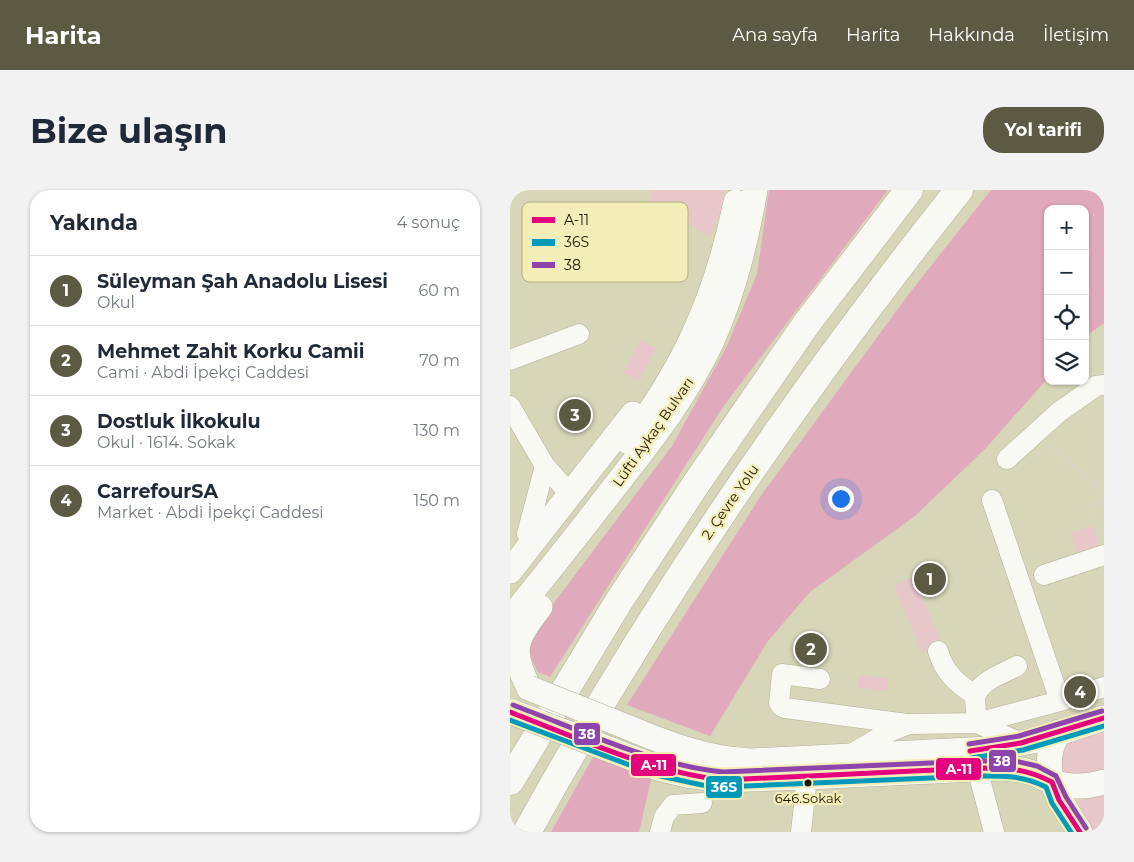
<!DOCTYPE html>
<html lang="tr">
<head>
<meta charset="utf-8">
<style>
	:root { --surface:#fff; --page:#f2f2f3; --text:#1f2937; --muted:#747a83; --line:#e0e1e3; --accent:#5c5a43 }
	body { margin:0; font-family:Montserrat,sans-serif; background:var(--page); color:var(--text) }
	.controls { position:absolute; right:15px; top:15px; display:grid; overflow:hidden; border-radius:10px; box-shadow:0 1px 4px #0004 }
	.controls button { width:45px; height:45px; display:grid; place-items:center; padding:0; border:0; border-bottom:1px solid var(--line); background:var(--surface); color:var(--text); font:25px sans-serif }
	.you { position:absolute; left:330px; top:308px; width:18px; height:18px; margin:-12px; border:4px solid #fff; border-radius:50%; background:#1a73e8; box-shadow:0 0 0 8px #1a73e833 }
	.badge { display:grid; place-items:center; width:32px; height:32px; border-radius:50%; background:var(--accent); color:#fff; font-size:16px; font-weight:700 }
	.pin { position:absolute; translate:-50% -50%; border:2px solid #fff; box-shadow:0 1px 5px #0006 }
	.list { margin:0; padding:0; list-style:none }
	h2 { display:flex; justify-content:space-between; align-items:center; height:65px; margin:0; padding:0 20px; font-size:21px }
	h2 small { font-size:16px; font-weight:400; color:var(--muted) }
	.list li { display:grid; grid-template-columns:32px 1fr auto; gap:15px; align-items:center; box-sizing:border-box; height:70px; padding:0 20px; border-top:1px solid var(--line) }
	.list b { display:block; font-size:19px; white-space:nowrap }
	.list p { margin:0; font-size:16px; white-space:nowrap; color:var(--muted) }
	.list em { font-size:16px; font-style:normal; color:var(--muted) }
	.icon { flex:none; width:28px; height:28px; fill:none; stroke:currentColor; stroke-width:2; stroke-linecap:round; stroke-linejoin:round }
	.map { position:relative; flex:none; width:594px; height:642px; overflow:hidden; border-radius:20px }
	header { display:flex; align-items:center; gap:30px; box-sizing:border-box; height:70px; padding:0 25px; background:var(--accent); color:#fff }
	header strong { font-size:24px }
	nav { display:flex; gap:28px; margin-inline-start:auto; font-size:18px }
	.intro { display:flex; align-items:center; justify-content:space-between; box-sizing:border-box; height:120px; padding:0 30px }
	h1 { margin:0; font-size:35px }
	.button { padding:12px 22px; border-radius:20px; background:var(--accent); color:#fff; font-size:18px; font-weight:700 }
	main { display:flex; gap:30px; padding:0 30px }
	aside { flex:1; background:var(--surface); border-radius:20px; box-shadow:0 1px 4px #0004 }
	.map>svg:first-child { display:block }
	.green { fill:#e8c7cb }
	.forest { fill:#e0a9bc }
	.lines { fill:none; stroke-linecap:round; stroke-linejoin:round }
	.minor-casing { stroke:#b0af98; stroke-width:21 }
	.major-casing { stroke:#b0af98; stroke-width:26 }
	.highway-casing { stroke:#b0af98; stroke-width:29 }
	.path { stroke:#d6d5cc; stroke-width:2.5; stroke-dasharray:4 4; stroke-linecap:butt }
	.minor { stroke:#f9f9f4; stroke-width:20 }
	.major { stroke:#f9f9f4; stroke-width:25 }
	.highway { stroke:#f9f9f4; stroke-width:28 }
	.major-bridge-casing { stroke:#b0af98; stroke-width:26; stroke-linecap:butt }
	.major-bridge { stroke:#f9f9f4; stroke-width:25 }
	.bus-1-casing { stroke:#f3eeb7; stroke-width:9 }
	.bus-2-casing { stroke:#f3eeb7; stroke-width:9 }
	.bus-3-casing { stroke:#f3eeb7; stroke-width:9 }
	.bus-1 { stroke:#e5007d; stroke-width:5 }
	.bus-2 { stroke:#039aba; stroke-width:5 }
	.bus-3 { stroke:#8e44ad; stroke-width:5 }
	.bus-dot { fill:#1a1704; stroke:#f3eeb7; stroke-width:2 }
	.labels { text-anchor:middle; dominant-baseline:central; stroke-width:4.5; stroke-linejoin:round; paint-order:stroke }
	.bus-label { font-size:13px; fill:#1a1704; stroke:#f3eeb7 }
	.street-label { font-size:14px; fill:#1a1704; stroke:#f3eeb7 }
	.key { fill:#f3eeb7; stroke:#b2ae81; stroke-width:1 }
	.key-label { font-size:14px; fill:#1a1704 }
	.line-badge { stroke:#f3eeb7; stroke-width:2 }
	.badge-label { font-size:14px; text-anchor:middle; font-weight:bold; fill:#fff }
</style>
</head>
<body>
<header>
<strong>Harita</strong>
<nav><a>Ana sayfa</a><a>Harita</a><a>Hakkında</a><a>İletişim</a></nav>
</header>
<div class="intro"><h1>Bize ulaşın</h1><a class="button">Yol tarifi</a></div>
<main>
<aside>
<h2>Yakında<small>4 sonuç</small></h2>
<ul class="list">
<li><span class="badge">1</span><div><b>Süleyman Şah Anadolu Lisesi</b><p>Okul</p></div><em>60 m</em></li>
<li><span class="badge">2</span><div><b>Mehmet Zahit Korku Camii</b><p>Cami · Abdi İpekçi Caddesi</p></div><em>70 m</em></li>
<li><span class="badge">3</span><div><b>Dostluk İlkokulu</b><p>Okul · 1614. Sokak</p></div><em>130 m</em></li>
<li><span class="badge">4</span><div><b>CarrefourSA</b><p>Market · Abdi İpekçi Caddesi</p></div><em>150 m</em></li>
</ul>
</aside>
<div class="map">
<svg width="594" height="642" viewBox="0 0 594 642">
	<rect width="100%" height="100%" fill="#d8d6b8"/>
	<path class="green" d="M143,0H215L212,20L200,47L140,11Z
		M130,150L146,158L129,191L113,183Z
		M583,336L589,356L567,363L561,343Z
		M404,387L432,454L412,462L384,395Z
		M349,485L378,488L377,501L348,498Z
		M594,539V578C586,583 563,587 555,581C554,581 550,576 550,575L551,559L557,552Z
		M594,605V642H583L564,612Z"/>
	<path class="forest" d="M259,0H378L213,217L40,487L28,482L17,461L31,430L162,256L217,156L247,84Z
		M481,0H594V133L575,147V19H538V188L476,258L405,326L300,402L258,451L200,546L117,515L250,307L398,105Z
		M83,567L142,586L129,642H41Z"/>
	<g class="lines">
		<g class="minor-casing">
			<path id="minor" d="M0,170L69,144
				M0,216L35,276L60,304
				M497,269L549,222L586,196L594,195
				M482,310L550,511
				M17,344L35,276
				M534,385L594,365
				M428,461C434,482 447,494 465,505
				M507,476C493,484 467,491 465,509L467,533L511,553
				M310,489L272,484L269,513L271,516L275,518L397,534
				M338,566L379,542L399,534L467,533L550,511L594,497
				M467,578L484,642
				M150,642L154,627L163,615L192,613
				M291,642L297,587"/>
		</g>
		<g class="major-casing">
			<path id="major" d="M119,252C131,234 144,217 155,198C190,142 213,76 226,12
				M0,381L123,224
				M0,429C38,382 76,334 113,286C146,244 178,202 201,153C223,105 236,52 245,0
				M19,498C0,460 4,451 30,417
				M117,537C157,554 197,569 241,571L480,559L527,550L594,528
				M549,542C525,579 550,610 570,642
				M101,560L148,578L177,585L213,590L297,587L486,578C499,578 513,579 525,584C531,586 537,590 543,592C560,598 577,597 594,592"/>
		</g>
		<g class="highway-casing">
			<path id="highway" d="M0,591L109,411L188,291L297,133L399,0
				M17,642C142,416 288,202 449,0"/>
		</g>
		<path class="path" d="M538,254L594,301
			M585,294L594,291
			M590,350L579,316L594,311"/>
		<use href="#minor" class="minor"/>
		<use href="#major" class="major"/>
		<use href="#highway" class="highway"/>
		<g class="major-bridge-casing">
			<path id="major-bridge" d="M19,498L117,537
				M2,522L101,560"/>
		</g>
		<use href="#major-bridge" class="major-bridge"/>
		<g class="bus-1-casing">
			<path id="bus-1" d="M0,522C68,548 140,582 213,590L467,578C498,578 514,578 542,592L549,610L570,642
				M460,561L511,553L594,528"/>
		</g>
		<g class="bus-2-casing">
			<path id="bus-2" d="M0,530L146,585L192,595L213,597L467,586C494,586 512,585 536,597L542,613L561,642
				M461,568L513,560L594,536"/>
		</g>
		<g class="bus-3-casing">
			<path id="bus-3" d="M3,515C70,540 142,575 213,582L467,571H505L527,576L546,586L556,607L576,638
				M459,554L509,546L592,521"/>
		</g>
		<use href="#bus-1" class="bus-1"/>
		<use href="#bus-2" class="bus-2"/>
		<use href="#bus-3" class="bus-3"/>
	</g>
	<circle class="bus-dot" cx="298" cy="593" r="4.5"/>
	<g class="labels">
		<g class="bus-label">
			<text x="298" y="608">646.Sokak</text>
		</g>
		<g class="street-label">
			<text transform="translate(143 242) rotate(-55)">Lüfti Aykaç Bulvarı</text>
			<text transform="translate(220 312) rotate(-55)">2. Çevre Yolu</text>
		</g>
	</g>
	<rect x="12" y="12" width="166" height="80" rx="8" class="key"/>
	<rect x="22" y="27" width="23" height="6" fill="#e5007d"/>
	<rect x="22" y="49" width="23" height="7" fill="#039aba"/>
	<rect x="22" y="72" width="23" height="6" fill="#8e44ad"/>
	<g class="key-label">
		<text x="54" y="35">A-11</text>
		<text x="54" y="57">36S</text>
		<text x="54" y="80">38</text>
	</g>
	<g class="line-badge">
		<rect x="63" y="532" width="28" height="24" rx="5" fill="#8e44ad"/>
		<rect x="478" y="559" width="29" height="24" rx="5" fill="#8e44ad"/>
		<rect x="120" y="563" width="47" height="24" rx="5" fill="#e5007d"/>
		<rect x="425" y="567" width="47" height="24" rx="5" fill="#e5007d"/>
		<rect x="195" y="585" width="38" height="24" rx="5" fill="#039aba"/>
	</g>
	<g class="badge-label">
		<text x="77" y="549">38</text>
		<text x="492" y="576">38</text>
		<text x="144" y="580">A-11</text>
		<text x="449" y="584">A-11</text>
		<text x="214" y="602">36S</text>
	</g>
</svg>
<div class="controls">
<button>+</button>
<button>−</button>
<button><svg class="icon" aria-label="locate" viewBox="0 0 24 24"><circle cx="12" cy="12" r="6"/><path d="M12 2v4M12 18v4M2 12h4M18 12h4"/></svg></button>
<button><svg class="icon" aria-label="layers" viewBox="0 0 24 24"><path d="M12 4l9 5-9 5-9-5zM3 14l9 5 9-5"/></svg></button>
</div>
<div class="you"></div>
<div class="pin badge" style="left:420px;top:389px">1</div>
<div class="pin badge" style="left:301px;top:459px">2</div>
<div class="pin badge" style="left:65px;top:225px">3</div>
<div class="pin badge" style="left:570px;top:502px">4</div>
</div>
</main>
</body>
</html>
